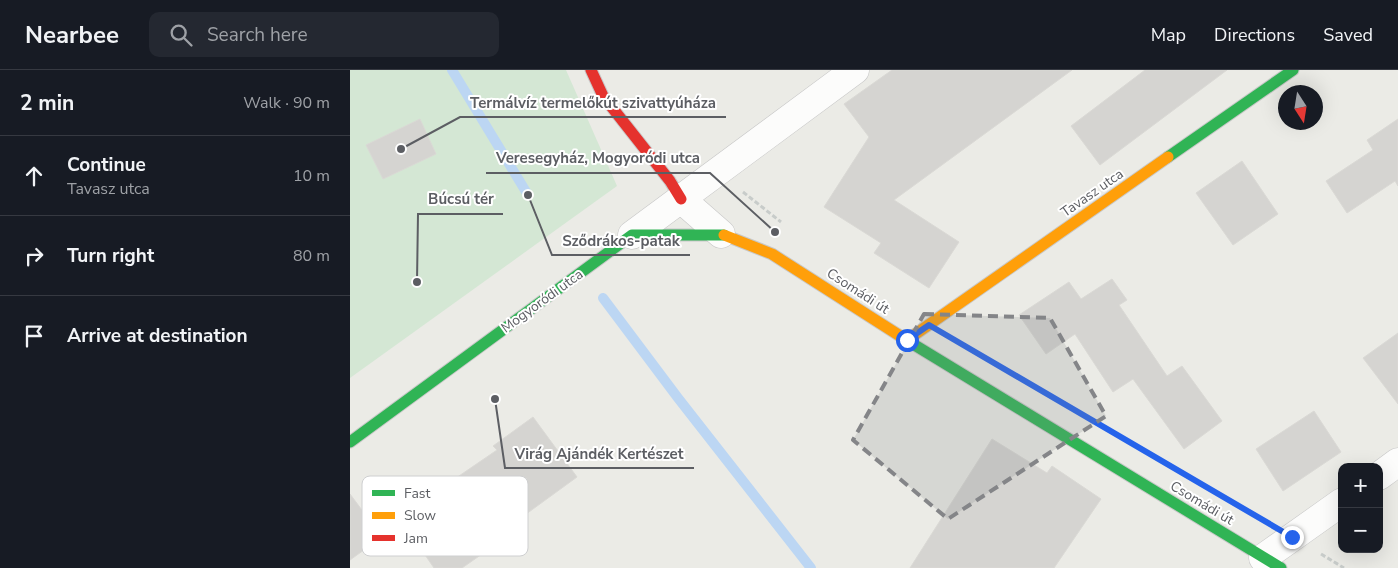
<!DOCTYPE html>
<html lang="en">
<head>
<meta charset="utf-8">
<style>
	:root { --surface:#171b24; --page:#242831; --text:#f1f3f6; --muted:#9ea1a6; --line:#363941 }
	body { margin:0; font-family:"Nunito Sans",sans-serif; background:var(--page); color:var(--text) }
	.controls { position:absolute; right:15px; bottom:15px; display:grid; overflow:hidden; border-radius:10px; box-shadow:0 5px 20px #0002 }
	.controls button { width:45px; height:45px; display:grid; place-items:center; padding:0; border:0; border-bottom:1px solid var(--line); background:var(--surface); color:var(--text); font:25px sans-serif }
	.compass { position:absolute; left:928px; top:15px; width:45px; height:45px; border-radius:50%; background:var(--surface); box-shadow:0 5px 20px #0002; rotate:168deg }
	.stop { position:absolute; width:15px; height:15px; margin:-11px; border:4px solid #2563eb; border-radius:50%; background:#fff }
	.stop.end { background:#2563eb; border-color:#fff; box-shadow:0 1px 5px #0008 }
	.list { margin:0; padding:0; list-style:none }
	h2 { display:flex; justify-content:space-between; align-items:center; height:65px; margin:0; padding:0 20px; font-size:21px }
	h2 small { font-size:16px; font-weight:400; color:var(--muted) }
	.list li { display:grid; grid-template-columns:32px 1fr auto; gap:15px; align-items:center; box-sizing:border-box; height:80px; padding:0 20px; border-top:1px solid var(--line) }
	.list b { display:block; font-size:19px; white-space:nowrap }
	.list p { margin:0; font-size:16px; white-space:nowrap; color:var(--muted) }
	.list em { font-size:16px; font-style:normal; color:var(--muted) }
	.icon { flex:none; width:28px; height:28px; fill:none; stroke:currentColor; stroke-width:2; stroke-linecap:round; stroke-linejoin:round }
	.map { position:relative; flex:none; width:1048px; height:498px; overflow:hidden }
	header { display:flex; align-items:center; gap:30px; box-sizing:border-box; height:70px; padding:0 25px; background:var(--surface); border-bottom:1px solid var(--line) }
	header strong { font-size:24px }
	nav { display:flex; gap:28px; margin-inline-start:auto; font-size:18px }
	.search { width:350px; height:45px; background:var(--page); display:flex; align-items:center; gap:12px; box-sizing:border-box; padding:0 18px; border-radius:10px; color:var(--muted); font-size:19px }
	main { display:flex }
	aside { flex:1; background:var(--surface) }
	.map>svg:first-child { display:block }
	.green { fill:#d4e7d4 }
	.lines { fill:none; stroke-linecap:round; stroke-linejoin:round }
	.stream { stroke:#bcd6f3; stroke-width:10 }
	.building { fill:#d5d4d1; stroke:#dad9d5 }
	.street-casing { stroke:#c7c7c7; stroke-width:29 }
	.fast-casing { stroke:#c8c8c8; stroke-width:13 }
	.slow-casing { stroke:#c8c8c8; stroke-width:13 }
	.jam-casing { stroke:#c8c8c8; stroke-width:13 }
	.path { stroke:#c8ccca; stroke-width:3; stroke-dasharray:5 2.5; stroke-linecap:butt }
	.street { stroke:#fcfcfb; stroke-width:28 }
	.fast { stroke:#30b455; stroke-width:11 }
	.slow { stroke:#ff9f0a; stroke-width:11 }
	.jam { stroke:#e5322d; stroke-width:11 }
	.route { stroke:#2563eb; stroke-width:6 }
	.marked { fill:#848588; fill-opacity:0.2; stroke:#848588; stroke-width:4; stroke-dasharray:10 6; stroke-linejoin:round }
	.labels { text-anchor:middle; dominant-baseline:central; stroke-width:4; stroke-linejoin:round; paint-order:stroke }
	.street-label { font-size:14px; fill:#5c5e63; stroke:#fff }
	.key { fill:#fff; stroke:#cecfd0; stroke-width:1 }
	.key-label { font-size:14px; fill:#5c5e63 }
	.leader { fill:none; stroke:#5c5e63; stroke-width:2 }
	.callout-dot { fill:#5c5e63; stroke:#fff; stroke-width:2 }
	.callout-label { font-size:15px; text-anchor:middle; font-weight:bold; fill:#5c5e63; stroke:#fff; stroke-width:4; stroke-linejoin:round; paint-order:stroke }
</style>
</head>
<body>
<header>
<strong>Nearbee</strong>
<div class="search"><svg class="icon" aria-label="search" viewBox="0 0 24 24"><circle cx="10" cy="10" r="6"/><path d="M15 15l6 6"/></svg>Search here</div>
<nav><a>Map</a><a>Directions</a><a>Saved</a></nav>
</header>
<main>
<aside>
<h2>2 min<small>Walk · 90 m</small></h2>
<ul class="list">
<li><svg class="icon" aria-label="ahead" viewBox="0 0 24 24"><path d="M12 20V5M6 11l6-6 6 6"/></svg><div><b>Continue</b><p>Tavasz utca</p></div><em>10 m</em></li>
<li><svg class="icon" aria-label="right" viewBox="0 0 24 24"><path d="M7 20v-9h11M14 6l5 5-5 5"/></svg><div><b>Turn right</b></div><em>80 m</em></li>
<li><svg class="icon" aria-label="arrive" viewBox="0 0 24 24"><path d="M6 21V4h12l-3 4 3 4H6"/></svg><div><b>Arrive at destination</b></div></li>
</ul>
</aside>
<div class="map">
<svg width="1048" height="498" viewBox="0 0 1048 498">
	<rect width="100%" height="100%" fill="#ebebe6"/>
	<path class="green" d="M0,0H216L267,116L0,308Z"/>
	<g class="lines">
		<path class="stream" d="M102,0L178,125
			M253,228L328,328L461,498"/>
	</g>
	<path class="building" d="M542,0H722L544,130L609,172L579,218L524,183L531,173L474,137L519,67L494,34Z
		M795,0H877L750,95L721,56Z
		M70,49L86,84L33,109L16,75Z
		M1048,49V116L1045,111L997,143L976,111L1023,80L1017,70Z
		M892,91L928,144L883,175L846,123Z
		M762,209L777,230L769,235L817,306L832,296L872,351L834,379L783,309L763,322L725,264L696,284L669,245L719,212L731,229Z
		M1048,263V334L1013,288Z
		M964,341L991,382L933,421L906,379Z
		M183,347L227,407L161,455L165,461L112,498H84L49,447L147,380L143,376Z
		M642,369L697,403L702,396L751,429L704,498H560Z
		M0,424L32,467L0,490Z"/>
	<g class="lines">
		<g class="street-casing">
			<path id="street" d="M331,129L371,164
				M282,165L505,0
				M1029,406L1048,392
				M913,488L992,432"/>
		</g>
		<g class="fast-casing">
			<path id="fast" d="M818,87L943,0
				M558,271L931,498
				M0,372L282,165H374"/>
		</g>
		<g class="slow-casing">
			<path id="slow" d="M374,165L422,184L558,271
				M557,270L818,87"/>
		</g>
		<g class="jam-casing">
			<path id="jam" d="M241,0L253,26L320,111L331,129"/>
		</g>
		<path class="path" d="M393,122L431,152
			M971,484L994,498"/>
		<use href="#street" class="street"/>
		<use href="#fast" class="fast"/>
		<use href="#slow" class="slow"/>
		<use href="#jam" class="jam"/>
	</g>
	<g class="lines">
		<path class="route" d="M557,270L579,255L942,467"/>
	</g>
	<path class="marked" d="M574,244L700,248L756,346L598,449L503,370Z"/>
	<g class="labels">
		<g class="street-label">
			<text transform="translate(742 123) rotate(-35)">Tavasz utca</text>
			<text transform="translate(508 221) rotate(33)">Csomádi út</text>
			<text transform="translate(192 231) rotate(-36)">Mogyoródi utca</text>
			<text transform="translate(852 433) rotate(31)">Csomádi út</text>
		</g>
	</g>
	<rect x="12" y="406" width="166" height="80" rx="8" class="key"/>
	<rect x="22" y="420" width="23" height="6" fill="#30b455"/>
	<rect x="22" y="442" width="23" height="7" fill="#ff9f0a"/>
	<rect x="22" y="465" width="23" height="6" fill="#e5322d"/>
	<g class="key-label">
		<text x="54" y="428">Fast</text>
		<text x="54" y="450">Slow</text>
		<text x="54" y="473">Jam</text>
	</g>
	<path class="leader" d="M51 79L110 47H376M425 162L360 103H136M67 212L68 144H153M178 125L202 185H340M145 329L155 398H344"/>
	<g class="callout-dot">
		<circle cx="51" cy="79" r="5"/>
		<circle cx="425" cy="162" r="5"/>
		<circle cx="67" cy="212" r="5"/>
		<circle cx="178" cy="125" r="5"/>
		<circle cx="145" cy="329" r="5"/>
	</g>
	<g class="callout-label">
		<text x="243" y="38">Termálvíz termelőkút szivattyúháza</text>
		<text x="248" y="93">Veresegyház, Mogyoródi utca</text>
		<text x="111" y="134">Búcsú tér</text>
		<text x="271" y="176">Sződrákos-patak</text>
		<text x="249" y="389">Virág Ajándék Kertészet</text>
	</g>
</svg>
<div class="controls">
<button>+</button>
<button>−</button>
</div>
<svg class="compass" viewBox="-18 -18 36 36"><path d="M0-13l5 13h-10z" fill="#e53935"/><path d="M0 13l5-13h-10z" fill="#9ea1a6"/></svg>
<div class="stop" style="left:557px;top:270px"></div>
<div class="stop end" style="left:942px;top:467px"></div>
</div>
</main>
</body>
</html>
